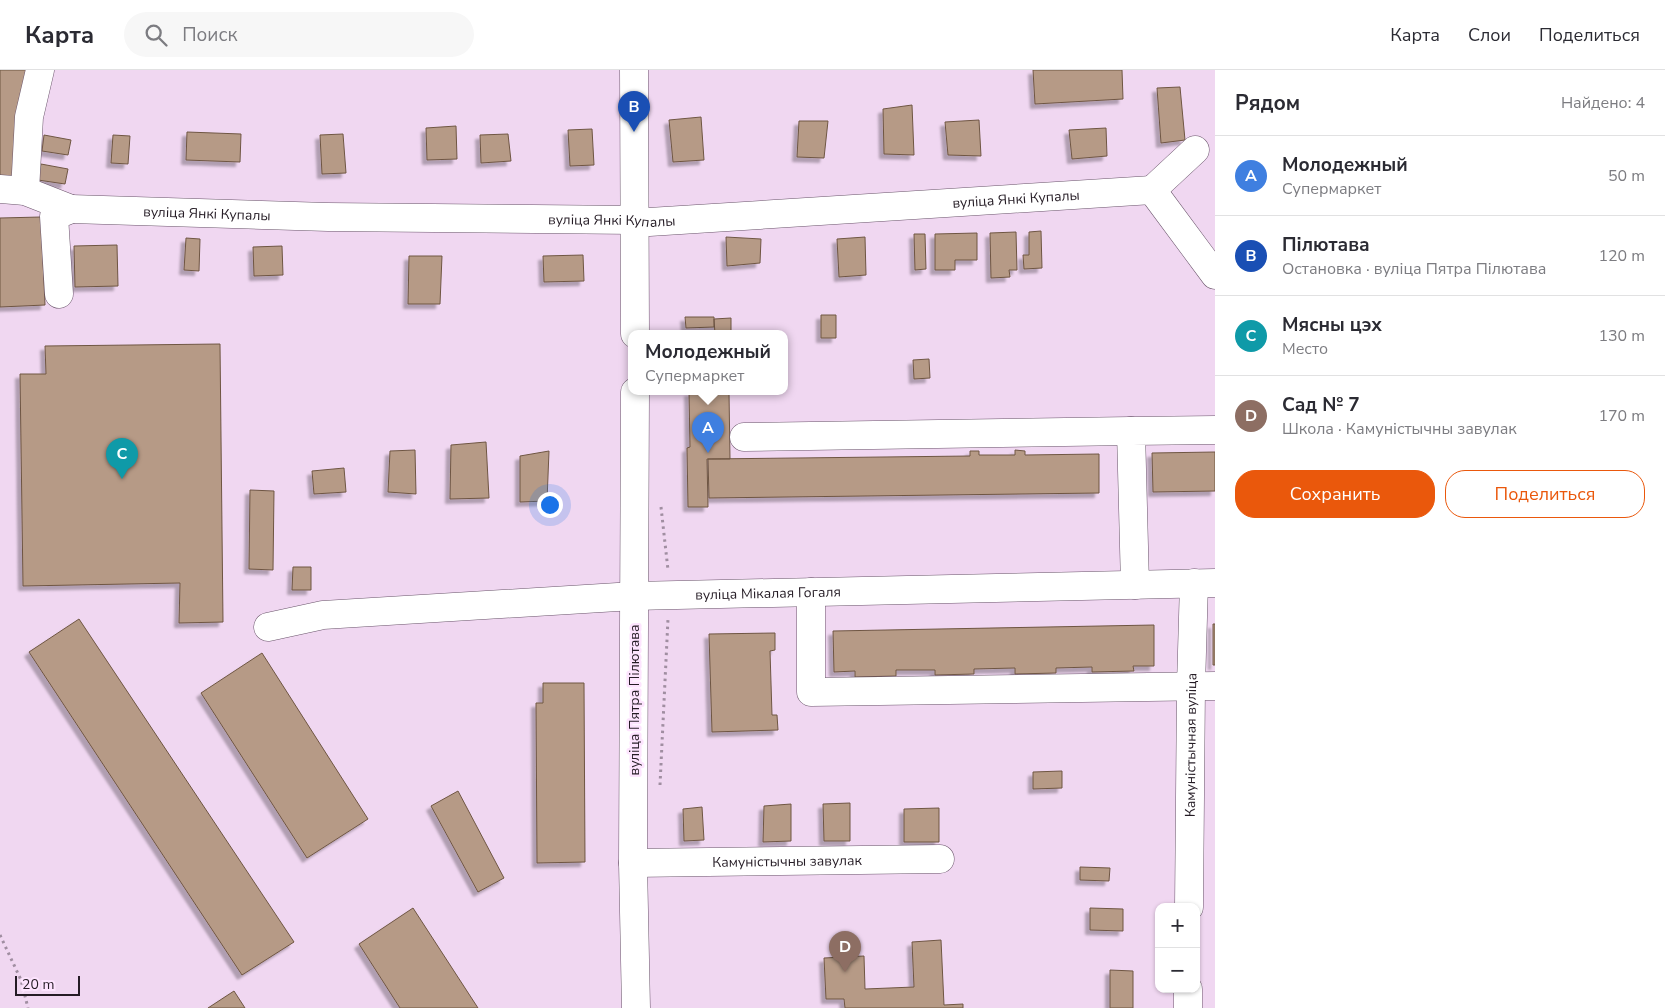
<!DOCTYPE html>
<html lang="ru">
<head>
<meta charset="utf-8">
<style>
	:root { --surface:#fff; --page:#f7f7f7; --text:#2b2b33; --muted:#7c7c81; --line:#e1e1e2; --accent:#ea580c }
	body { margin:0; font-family:"Nunito Sans",sans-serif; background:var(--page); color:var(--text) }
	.controls { position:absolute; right:15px; bottom:15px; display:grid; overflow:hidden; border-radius:10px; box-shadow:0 1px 4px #0004 }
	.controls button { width:45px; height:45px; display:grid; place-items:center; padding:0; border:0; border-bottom:1px solid var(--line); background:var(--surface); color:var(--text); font:25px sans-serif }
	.scale { position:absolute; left:15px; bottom:12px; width:65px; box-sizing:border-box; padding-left:5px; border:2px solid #251c25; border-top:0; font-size:14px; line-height:18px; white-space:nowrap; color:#251c25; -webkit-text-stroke:4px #fde4fe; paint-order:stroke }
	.you { position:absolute; left:549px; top:434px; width:18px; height:18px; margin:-12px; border:4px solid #fff; border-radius:50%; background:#1a73e8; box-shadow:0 0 0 8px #1a73e833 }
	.badge { display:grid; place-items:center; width:32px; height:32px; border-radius:50%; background:var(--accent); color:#fff; font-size:16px; font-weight:700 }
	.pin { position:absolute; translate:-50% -41px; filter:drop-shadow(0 1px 2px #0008) }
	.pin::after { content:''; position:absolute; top:26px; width:18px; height:15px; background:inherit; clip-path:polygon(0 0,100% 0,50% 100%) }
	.popup { position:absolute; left:628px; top:260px; width:160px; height:65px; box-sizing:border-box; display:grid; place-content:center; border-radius:10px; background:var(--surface); filter:drop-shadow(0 1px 4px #0005); font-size:16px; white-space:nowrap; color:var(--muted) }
	.popup b { font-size:19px; color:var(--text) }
	.popup::after { content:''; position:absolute; left:50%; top:100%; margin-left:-10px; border:10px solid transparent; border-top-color:var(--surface) }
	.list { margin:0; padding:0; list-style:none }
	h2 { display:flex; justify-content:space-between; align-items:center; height:65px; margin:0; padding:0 20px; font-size:21px }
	h2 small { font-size:16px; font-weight:400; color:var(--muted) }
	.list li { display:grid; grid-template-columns:32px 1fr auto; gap:15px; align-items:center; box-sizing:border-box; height:80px; padding:0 20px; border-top:1px solid var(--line) }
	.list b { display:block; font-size:19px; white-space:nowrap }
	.list p { margin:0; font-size:16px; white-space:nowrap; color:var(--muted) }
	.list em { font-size:16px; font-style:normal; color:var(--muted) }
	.actions { display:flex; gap:10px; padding:15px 20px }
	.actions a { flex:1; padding:11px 0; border:1px solid var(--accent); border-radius:20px; text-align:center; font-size:18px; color:var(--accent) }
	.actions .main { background:var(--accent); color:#fff }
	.icon { flex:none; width:28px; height:28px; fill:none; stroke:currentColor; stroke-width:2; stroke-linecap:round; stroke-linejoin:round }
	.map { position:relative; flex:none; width:1215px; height:938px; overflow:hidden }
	header { display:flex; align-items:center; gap:30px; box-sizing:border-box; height:70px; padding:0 25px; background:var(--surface); border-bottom:1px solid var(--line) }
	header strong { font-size:24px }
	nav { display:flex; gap:28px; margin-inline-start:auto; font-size:18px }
	.search { width:350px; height:45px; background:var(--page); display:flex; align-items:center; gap:12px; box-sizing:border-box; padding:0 18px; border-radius:28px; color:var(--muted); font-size:19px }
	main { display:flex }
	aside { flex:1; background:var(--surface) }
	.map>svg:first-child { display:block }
	.building { fill:#b69a86; stroke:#6f5643; filter:url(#shadow) }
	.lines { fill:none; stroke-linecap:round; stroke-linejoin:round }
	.minor-casing { stroke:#6a556b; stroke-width:29 }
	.path { stroke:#a08ea1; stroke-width:3; stroke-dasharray:2.5 4; stroke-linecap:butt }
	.minor { stroke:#fff; stroke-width:28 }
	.labels { text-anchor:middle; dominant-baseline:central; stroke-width:5; stroke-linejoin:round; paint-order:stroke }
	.street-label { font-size:14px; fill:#251c25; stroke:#fde4fe }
</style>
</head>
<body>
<header>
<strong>Карта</strong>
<div class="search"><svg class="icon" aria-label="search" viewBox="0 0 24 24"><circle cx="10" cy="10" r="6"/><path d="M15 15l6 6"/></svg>Поиск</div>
<nav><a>Карта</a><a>Слои</a><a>Поделиться</a></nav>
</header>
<main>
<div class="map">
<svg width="1215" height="938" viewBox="0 0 1215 938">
	<defs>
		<filter id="shadow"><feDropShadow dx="-4.5" dy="4.5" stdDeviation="1" flood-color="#0004"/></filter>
	</defs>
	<rect width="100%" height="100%" fill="#f0d7f1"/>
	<path class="building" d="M0,0H31L16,110L0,108Z
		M1033,0H1122L1123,29L1035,34Z
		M1180,17L1185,70L1161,73L1157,18Z
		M912,35L914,85L884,84L883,39Z
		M701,47L704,90L673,92L669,50Z
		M979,50L981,86L948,85L945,52Z
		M799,51H828L824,88L797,87Z
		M456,56L457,89L427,90L426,58Z
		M1106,58L1107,86L1072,89L1069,60Z
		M592,59L594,95L570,96L568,60Z
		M187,62L241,64L240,92L186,90Z
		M343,64L346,103L322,104L320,65Z
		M508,64L511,91L481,93L480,65Z
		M44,65L71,70L68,85L42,81Z
		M113,65L130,66L128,94L111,93Z
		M41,94L68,99L65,114L38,110Z
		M41,147L45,235L0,237V148Z
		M1041,161L1042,198L1024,199L1023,185H1029V162Z
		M1016,162L1017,200H1009L1010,207L991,208L990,163Z
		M977,163V190H955V200H935V164Z
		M914,164H925L926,199L915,200Z
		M726,167L761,169L760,193L727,196Z
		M865,167L866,205L839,207L837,169Z
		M186,168L200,169L199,201L184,200Z
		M117,175L118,216L75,217L74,176Z
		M282,176L283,205L254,206L253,177Z
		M583,185L584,211L544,212L543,186Z
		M409,186H442L440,234H408Z
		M821,245H836V268H821Z
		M685,247H714V257L686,258Z
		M731,248V264H715L714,249Z
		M704,262V264H671V263Z
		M220,274L223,552L179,553L180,513L23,516L20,304H46L45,276Z
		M929,289L930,308L914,309L913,290Z
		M689,322H729L730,389H707L708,437H688L687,378L690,377Z
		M486,372L489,428L450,429L451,375Z
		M415,380L416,424L388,422L390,381Z
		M1015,380L1025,381V385L1099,384V423L709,428L708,389L970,386V381H979V385H1015Z
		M549,381L547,431L520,432V386Z
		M1215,382V421L1153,422L1152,383Z
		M344,398L346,422L314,424L312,401Z
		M250,420L274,421L273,500L249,499Z
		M293,497H311V520H292Z
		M79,549L294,872L242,905L29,582Z
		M1213,554H1215V595H1213Z
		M1154,555V596H1133L1134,601L1092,602V597L1056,598V603L1015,604V598L974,599V604L935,605V600H896V606L855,607V601L834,602L833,561Z
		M775,563V580L770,581L772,645H777L778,660L712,662L709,564Z
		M262,583L368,749L307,788L201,623Z
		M543,613H584L585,792L537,793L536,633H543Z
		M1062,701V718L1033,719V702Z
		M458,721L504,808L478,822L431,736Z
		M850,733V771H824L823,734Z
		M791,734V771L763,772L764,736Z
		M702,737L704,770L684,771L683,739Z
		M939,738V772H904V739Z
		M1080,797L1110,798L1109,811L1080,810Z
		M413,838L478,938H400L359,874Z
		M1090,838L1123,839V861L1090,860Z
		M941,870L944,935L963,934V938H845L844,929H826L824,888L864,886L865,919L914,917L912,872Z
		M1110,900L1133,901V938H1110Z
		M234,921L245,938H208Z"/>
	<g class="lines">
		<g class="minor-casing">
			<g id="minor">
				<path d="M634,0L635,264"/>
				<path d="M0,119L25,121L71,139L54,146L59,224"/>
				<path d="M1152,120L1215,205"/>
				<path d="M1152,120L1195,80"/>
				<path d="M25,121L29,47L40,0"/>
				<path id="s1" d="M71,139L328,147L635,150L649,152L1152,120"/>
				<path d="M635,322L633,793L636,938"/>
				<path d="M744,367L1131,361"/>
				<path d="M1135,515L1131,361L1215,360"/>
				<path d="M811,522V622L1215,616"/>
				<path id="s2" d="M268,557L323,545L634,526L1215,513"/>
				<path id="s3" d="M633,793L940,789"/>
				<path id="s4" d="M1189,837L1191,616L1194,513"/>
				<path d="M1188,938V919"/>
			</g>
		</g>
		<path class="path" d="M661,437L668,500
			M660,715L668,549
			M0,865L21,910L28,938"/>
		<use href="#minor" class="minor"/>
	</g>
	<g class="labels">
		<g class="street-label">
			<text stroke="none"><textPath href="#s1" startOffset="946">вуліца Янкі Купалы</textPath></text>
			<text stroke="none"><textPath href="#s1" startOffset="136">вуліца Янкі Купалы</textPath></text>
			<text stroke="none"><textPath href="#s1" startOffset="541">вуліца Янкі Купалы</textPath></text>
			<text stroke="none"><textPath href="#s2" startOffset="502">вуліца Мікалая Гогаля</textPath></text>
			<text transform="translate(634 630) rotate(-90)">вуліца Пятра Пілютава</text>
			<text stroke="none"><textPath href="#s4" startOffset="162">Камуністычная вуліца</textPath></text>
			<text stroke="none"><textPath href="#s3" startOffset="154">Камуністычны завулак</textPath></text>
		</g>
	</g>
</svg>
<div class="controls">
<button>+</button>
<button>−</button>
</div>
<div class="scale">20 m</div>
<div class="you"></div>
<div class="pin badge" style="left:708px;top:383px;background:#3f7fe0">A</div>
<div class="popup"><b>Молодежный</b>Супермаркет</div>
<div class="pin badge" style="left:634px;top:62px;background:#1a4fb4">B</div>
<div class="pin badge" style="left:122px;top:409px;background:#0f9aa8">C</div>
<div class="pin badge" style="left:845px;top:902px;background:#8d6e63">D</div>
</div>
<aside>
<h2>Рядом<small>Найдено: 4</small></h2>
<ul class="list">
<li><span class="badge" style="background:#3f7fe0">A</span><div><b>Молодежный</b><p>Супермаркет</p></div><em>50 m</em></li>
<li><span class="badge" style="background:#1a4fb4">B</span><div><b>Пілютава</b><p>Остановка · вуліца Пятра Пілютава</p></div><em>120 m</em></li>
<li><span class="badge" style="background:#0f9aa8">C</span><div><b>Мясны цэх</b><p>Место</p></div><em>130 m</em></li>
<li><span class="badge" style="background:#8d6e63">D</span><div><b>Сад № 7</b><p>Школа · Камуністычны завулак</p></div><em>170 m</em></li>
</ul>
<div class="actions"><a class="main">Сохранить</a><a>Поделиться</a></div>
</aside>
</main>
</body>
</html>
